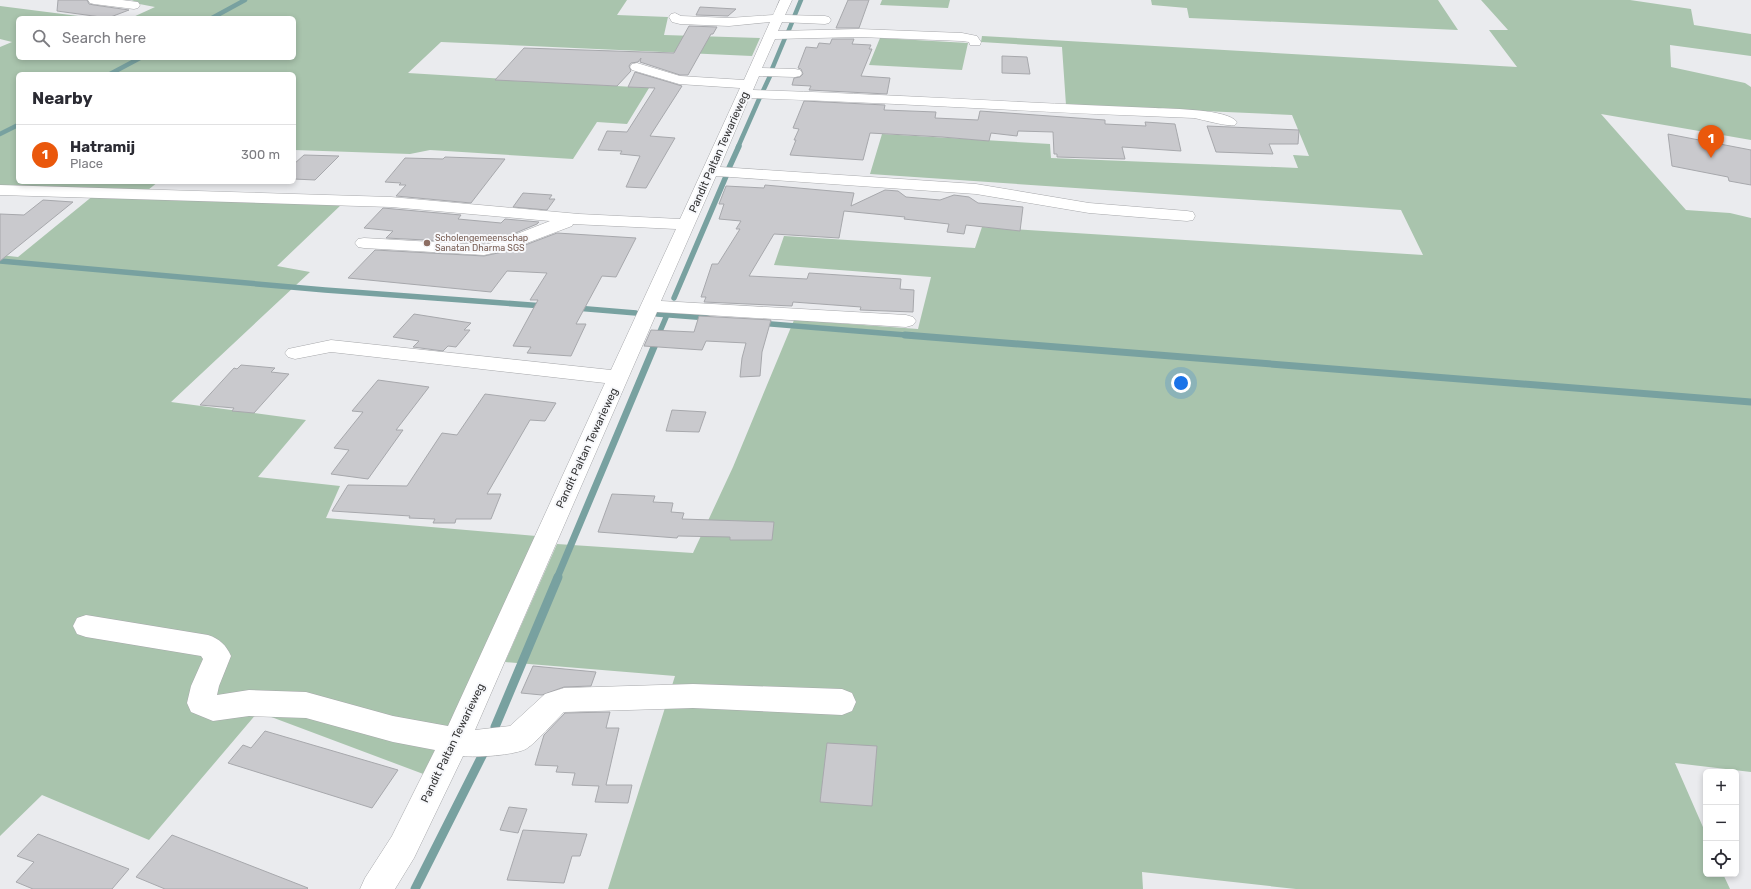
<!DOCTYPE html>
<html lang="en">
<head>
<meta charset="utf-8">
<style>
	:root { --surface:#fff; --page:#f2f2f3; --text:#2b2b33; --muted:#7c7c81; --line:#e1e1e2; --accent:#ea580c }
	body { margin:0; font-family:Rubik,sans-serif; background:var(--page); color:var(--text) }
	.controls { position:absolute; right:12px; bottom:12px; display:grid; overflow:hidden; border-radius:6px; box-shadow:0 2px 6px #0003 }
	.controls button { width:36px; height:36px; display:grid; place-items:center; padding:0; border:0; border-bottom:1px solid var(--line); background:var(--surface); color:var(--text); font:20px sans-serif }
	.you { position:absolute; left:1181px; top:383px; width:14px; height:14px; margin:-10px; border:3px solid #fff; border-radius:50%; background:#1a73e8; box-shadow:0 0 0 6px #1a73e833 }
	.badge { display:grid; place-items:center; width:26px; height:26px; border-radius:50%; background:var(--accent); color:#fff; font-size:13px; font-weight:700 }
	.pin { position:absolute; translate:-50% -33px; filter:drop-shadow(0 1px 2px #0008) }
	.pin::after { content:''; position:absolute; top:21px; width:14px; height:12px; background:inherit; clip-path:polygon(0 0,100% 0,50% 100%) }
	.list { margin:0; padding:0; list-style:none }
	h2 { display:flex; justify-content:space-between; align-items:center; height:52px; margin:0; padding:0 16px; font-size:17px }
	h2 small { font-size:13px; font-weight:400; color:var(--muted) }
	.list li { display:grid; grid-template-columns:26px 1fr auto; gap:12px; align-items:center; box-sizing:border-box; height:60px; padding:0 16px; border-top:1px solid var(--line) }
	.list b { display:block; font-size:15px; white-space:nowrap }
	.list p { margin:0; font-size:13px; white-space:nowrap; color:var(--muted) }
	.list em { font-size:13px; font-style:normal; color:var(--muted) }
	.icon { flex:none; width:22px; height:22px; fill:none; stroke:currentColor; stroke-width:2; stroke-linecap:round; stroke-linejoin:round }
	.map { position:relative; flex:none; width:1751px; height:889px; overflow:hidden }
	.search { position:absolute; background:var(--surface); box-shadow:0 2px 6px #0003; left:16px; top:16px; width:280px; height:44px; display:flex; align-items:center; gap:10px; box-sizing:border-box; padding:0 14px; border-radius:6px; color:var(--muted); font-size:15px }
	.panel { position:absolute; background:var(--surface); box-shadow:0 2px 6px #0003; left:16px; top:72px; width:280px; height:112px; border-radius:6px }
	.map>svg:first-child { display:block }
	.green { fill:#a9c4ad }
	.lines { fill:none; stroke-linecap:round; stroke-linejoin:round }
	.stream-far3 { stroke:#78a1a0; stroke-width:4.5 }
	.stream-far2 { stroke:#78a1a0; stroke-width:5.5 }
	.stream-far1 { stroke:#78a1a0; stroke-width:7 }
	.stream { stroke:#78a1a0; stroke-width:9 }
	.building { fill:#c9c9cd; stroke:#a7a8ac }
	.minor-casing { stroke:#a7a8ab; stroke-width:1 }
	.minor { fill:#fff; fill-rule:evenodd }
	.education-dot { fill:#8d6e63; stroke:#f7f8fb; stroke-width:1.5 }
	.labels { text-anchor:middle; dominant-baseline:central; stroke-width:4; stroke-linejoin:round; paint-order:stroke }
	.far-education-label { font-size:9px; fill:#785e54; stroke:#f7f8fb; text-anchor:start }
	.street-label { font-size:11px; fill:#353536; stroke:#f7f8fb }
</style>
</head>
<body>
<div class="map">
<svg width="1751" height="889" viewBox="0 0 1751 889">
	<rect width="100%" height="100%" fill="#eaebee"/>
	<path class="green" d="M134,0H627L617,15L668,17L664,35L760,38L752,56L441,42L408,73L649,88L627,124L597,122L573,159L430,150L410,154L294,150V74H18V182H158L148,190L0,187V47L12,42L0,39V6L94,18H18V58H294V18H131L155,7L129,2Z
		M882,0H950L948,8L880,5Z
		M1151,0H1438L1458,30L1189,18L1187,8L1152,5Z
		M1481,0H1630L1691,9L1694,25L1751,34V56L1670,45L1671,67L1745,83L1751,87V140L1601,114L1686,210L1730,213L1751,218V772L1675,763L1706,834V874H1723L1730,889H1296L1142,872L1143,889H608L675,676L505,662L557,544L693,553L733,467L794,320L918,329L931,277L774,265L784,236L975,248L982,227L1423,255L1401,210L870,174L882,134L1050,144L1051,158L1298,168L1293,155L1309,156L1292,115L1066,105L1062,47L981,42L982,36L1517,67L1489,30H1508Z
		M880,38L968,43L962,70L869,65Z
		M94,195L342,204L277,266L310,272L171,402L306,420L258,477L340,486L326,518L536,536L426,775L258,712L149,840L42,795L0,836V255L18,257Z"/>
	<g class="lines">
		<path class="stream-far3" d="M794,17L801,0
			M212,18L245,0
			M788,32L793,20
			M772,69L785,38
			M110,74L140,58
			M763,91L770,76
			M0,134L18,125
			M738,147L760,97"/>
		<path class="stream-far2" d="M729,168L739,146
			M0,261L325,290L544,306
			M674,298L727,174
			M576,308L636,313
			M657,314L708,318
			M760,323L918,336
			M658,336L667,315"/>
		<path class="stream-far1" d="M905,335L1751,402
			M557,578L659,335"/>
		<path class="stream" d="M495,727L558,577
			M415,889L484,752"/>
	</g>
	<path class="building" d="M58,0H87L89,4L94,5L129,10L108,18L57,11Z
		M848,0H869L859,28H836Z
		M700,7L736,9L728,16L696,15Z
		M689,26L717,27L713,34H711L688,75H680L640,62L641,58L638,62L631,63L629,66L631,71L617,86L495,80L524,48L674,53Z
		M832,39H854L852,44L871,45L869,49H872L861,76L890,78L887,94L809,90L811,86L792,85L794,78L800,77L803,74L801,69L798,68L806,47L817,48L819,43L830,44Z
		M1002,56L1027,57L1030,74L1002,73Z
		M635,72L682,86L650,136L675,138L646,188L626,187L640,156L620,154L622,151L598,150L607,131L627,132L655,88L628,87Z
		M804,101L885,105L884,110L936,112L935,118L978,120L980,111L1105,120V124L1146,126L1145,122L1175,124L1181,151L1122,147L1125,159L1057,157V154H1054L1053,132L1018,131L1017,136L991,133L989,141L942,137L870,133L863,160L790,155L796,140H794L799,129L793,128Z
		M1207,126L1299,130L1298,144H1269L1273,154L1216,152Z
		M1668,134L1751,150V185L1729,181L1728,177L1672,166Z
		M304,155L339,156L315,180L294,179V164Z
		M445,157L505,159L471,203L396,196L406,185H399L401,183L385,182L405,158L443,159Z
		M765,185L854,193L851,206L885,190L898,191L906,197L940,200L954,195L969,197L978,203L1023,207L1020,231L966,225L964,234L947,232L949,224L904,219L905,217L844,211L839,238L774,234L749,276L807,279L809,273L901,279L900,289L914,290L913,312L860,310L861,307L793,302L792,306L704,302L706,297H701L712,264H718L740,229H736L741,221L719,219L724,204H719L726,186L764,188Z
		M523,193L552,195L549,199H555L547,210L513,207Z
		M43,200L73,202L0,261V214L24,215Z
		M383,208L461,215L458,219L501,223L505,219L539,222L537,224L499,240L484,243L386,238L393,231L364,228Z
		M557,233L636,238L616,277L602,276L576,324H586L571,356L527,353L531,347L513,346L538,300H530L547,273L507,271L491,292L348,278L375,250L484,256L512,250Z
		M414,314L471,323L464,330H470L456,347L448,346L443,351L413,347L419,341L393,337Z
		M699,316L771,320L762,352L760,376L740,377L742,358L746,343L706,341L702,350L644,346L651,330L694,332Z
		M241,365L275,368L271,372L289,374L254,413L232,411L234,408L200,405L234,368L237,369Z
		M378,380L429,387L396,430H403L368,479L331,474L349,450L334,448L363,412L352,411Z
		M485,394L556,403L545,421L530,420L487,494H501L491,519H456L455,523H433L435,519L409,518L410,516L332,511L348,485L407,486L442,433L457,435Z
		M672,410L706,412L699,432L666,431Z
		M612,494L655,496L653,502L673,503L671,512L684,513L682,519L774,522L772,540H730V537L678,536L677,538L598,532Z
		M533,666L596,672L591,686L564,687L542,695L521,693Z
		M610,712L606,728H619L606,785H632L628,803L595,802L599,786L572,785L575,773L556,772L558,766L535,765L544,735L565,713Z
		M265,731L398,770L372,808L228,763L243,745L251,748Z
		M827,743L877,746L872,806L820,802Z
		M509,807L527,809L518,833L500,830Z
		M523,830L587,834L580,856H572L564,883L507,880Z
		M38,834L129,869L112,889H33L16,882L34,862L17,856Z
		M172,835L308,888L307,889H165L136,877Z"/>
	<g class="lines">
		<g class="minor-casing">
			<path id="minor" d="M88,0H122L138,2L140,5L138,8L134,9L94,4L90,3Z
				M780,0H792L785,15L825,16L829,17L831,20L829,23L825,24L782,22L778,31L859,29L962,33L977,36L981,42L980,45H970L969,42L962,41L859,37L775,39L762,68L795,69L800,70L802,73L800,76L795,77L759,76L753,90C887,94 1021,103 1155,108C1172,109 1228,109 1237,122L1235,125C1228,127 1204,120 1194,118C1178,117 1162,117 1146,116C1013,111 882,102 749,98L720,167L976,184L1089,203L1187,211L1193,212L1195,216L1193,220L1187,221L1089,213L976,194L716,176L661,301L906,315L913,317L916,321L913,325L906,327L657,312L475,730L510,726L545,694L564,688L693,684L842,689L852,693L856,702L852,711L842,715L693,708L564,712C555,721 536,743 526,749C515,755 476,758 463,756L414,858L395,889H360L365,878L392,836L435,750L393,742L306,718L249,716L213,721L191,712L187,703L191,686L203,659L201,656L86,637L77,634L73,626L77,618L86,615L208,635C220,639 226,645 231,656L219,686L217,695L249,690L306,692L393,716L448,726L605,383L331,352L295,359L288,357L285,353L288,349L331,340L611,370L676,229L573,224L572,226L511,249L484,255L364,248L358,247L355,243L358,239L364,238L484,245L499,241L550,221L391,207L0,195V185L391,197L579,214L680,219L740,88L679,84L632,70L630,67L632,64L637,63L680,76L744,80L770,22L729,26L680,24L672,22L669,17L671,14L675,13L681,16L729,18L773,15Z"/>
		</g>
		<use href="#minor" class="minor"/>
	</g>
	<circle class="education-dot" cx="427" cy="243" r="4"/>
	<g class="labels">
		<g class="far-education-label">
			<text x="435" y="238">Scholengemeenschap<tspan x="435" dy="10">Sanatan Dharma SGS</tspan></text>
		</g>
		<g class="street-label">
			<text transform="translate(719 152) rotate(-66)">Pandit Paltan Tewarieweg</text>
			<text transform="translate(587 448) rotate(-65)">Pandit Paltan Tewarieweg</text>
			<text transform="translate(453 743) rotate(-64)">Pandit Paltan Tewarieweg</text>
		</g>
	</g>
</svg>
<div class="controls">
<button>+</button>
<button>−</button>
<button><svg class="icon" aria-label="locate" viewBox="0 0 24 24"><circle cx="12" cy="12" r="6"/><path d="M12 2v4M12 18v4M2 12h4M18 12h4"/></svg></button>
</div>
<div class="you"></div>
<div class="pin badge" style="left:1711px;top:158px">1</div>
<div class="search"><svg class="icon" aria-label="search" viewBox="0 0 24 24"><circle cx="10" cy="10" r="6"/><path d="M15 15l6 6"/></svg>Search here</div>
<section class="panel">
<h2>Nearby<small></small></h2>
<ul class="list">
<li><span class="badge">1</span><div><b>Hatramij</b><p>Place</p></div><em>300 m</em></li>
</ul>
</section>
</div>
</body>
</html>
